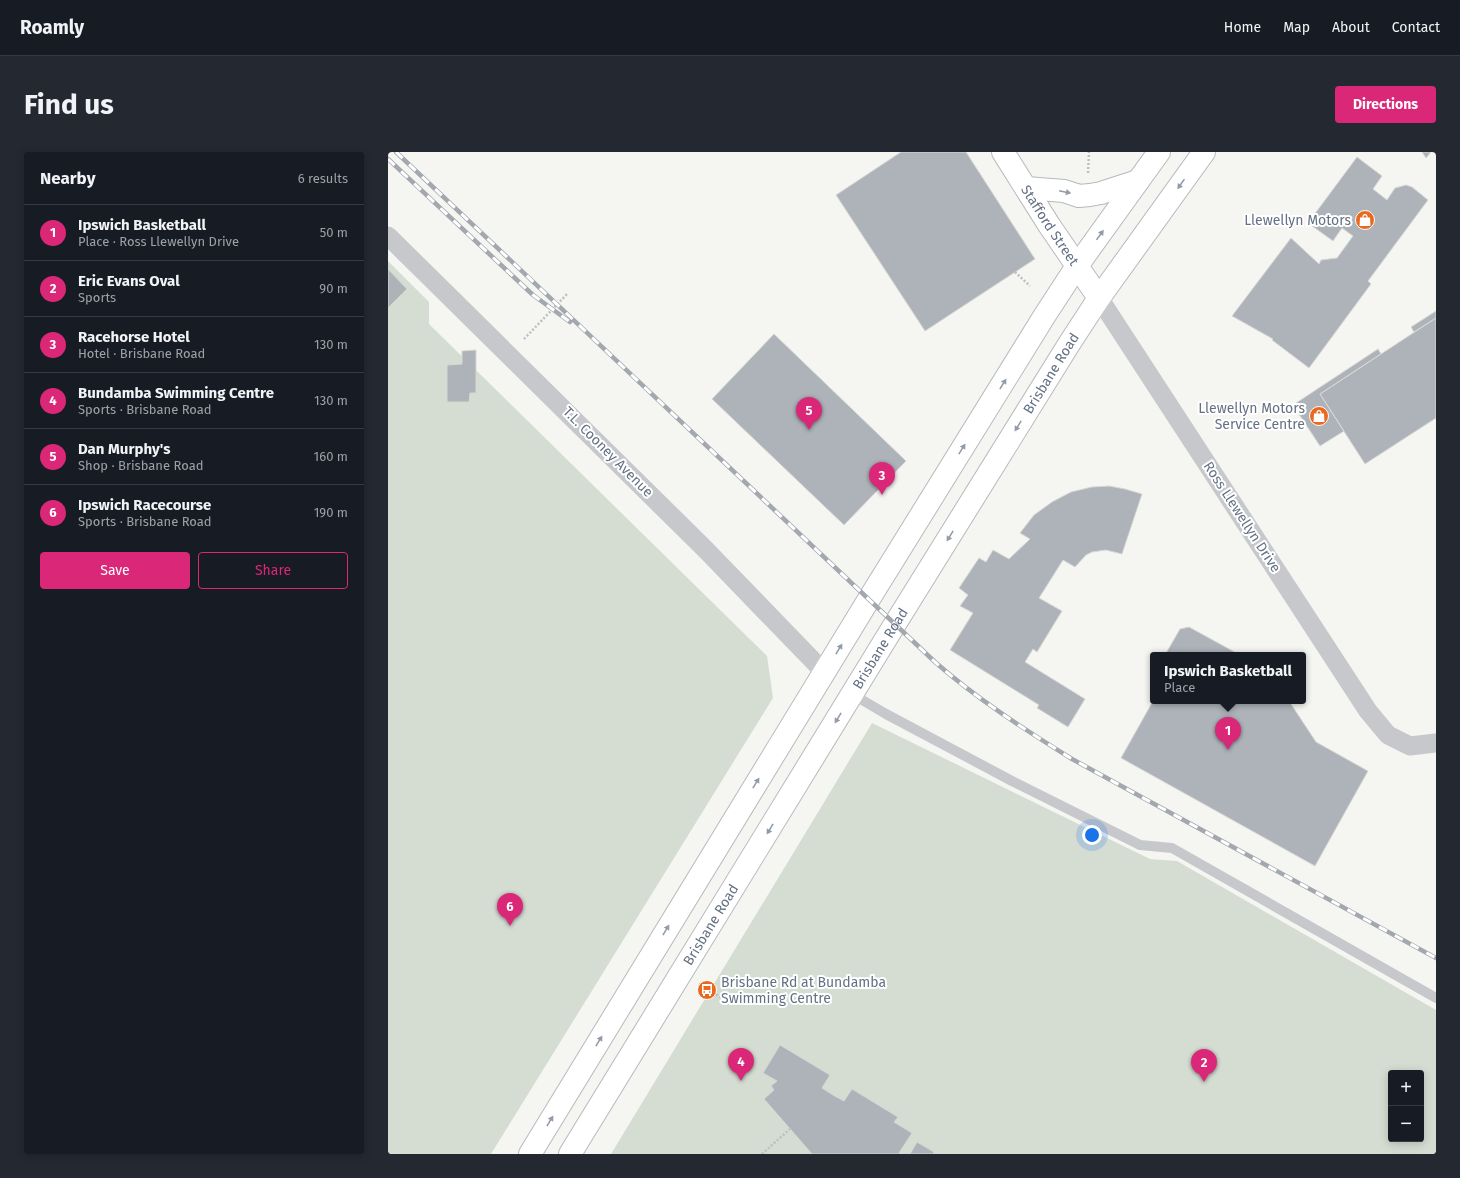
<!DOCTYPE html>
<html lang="en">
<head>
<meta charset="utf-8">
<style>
	:root { --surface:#171b24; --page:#242831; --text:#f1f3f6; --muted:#9ea1a6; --line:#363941; --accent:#db2777 }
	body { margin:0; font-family:"Fira Sans",sans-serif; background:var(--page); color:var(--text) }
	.controls { position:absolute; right:12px; bottom:12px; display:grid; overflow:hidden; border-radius:4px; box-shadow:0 2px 10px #0003 }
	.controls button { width:36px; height:36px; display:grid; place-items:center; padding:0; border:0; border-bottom:1px solid var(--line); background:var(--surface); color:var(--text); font:20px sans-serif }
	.you { position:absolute; left:704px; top:683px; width:14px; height:14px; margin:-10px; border:3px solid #fff; border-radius:50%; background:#1a73e8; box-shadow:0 0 0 6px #1a73e833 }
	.badge { display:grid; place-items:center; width:26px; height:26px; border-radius:50%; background:var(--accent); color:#fff; font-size:13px; font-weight:700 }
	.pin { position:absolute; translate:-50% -33px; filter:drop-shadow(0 1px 2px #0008) }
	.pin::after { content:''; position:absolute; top:21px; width:14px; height:12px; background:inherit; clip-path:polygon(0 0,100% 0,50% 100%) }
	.popup { position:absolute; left:762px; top:500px; width:156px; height:52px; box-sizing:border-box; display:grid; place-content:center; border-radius:4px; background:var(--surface); filter:drop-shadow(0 1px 3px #0005); font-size:13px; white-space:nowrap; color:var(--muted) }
	.popup b { font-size:15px; color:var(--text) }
	.popup::after { content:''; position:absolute; left:50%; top:100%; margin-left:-8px; border:8px solid transparent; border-top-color:var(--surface) }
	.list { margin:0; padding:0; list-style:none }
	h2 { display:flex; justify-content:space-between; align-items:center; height:52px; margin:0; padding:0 16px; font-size:17px }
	h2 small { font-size:13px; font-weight:400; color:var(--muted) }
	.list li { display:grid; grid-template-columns:26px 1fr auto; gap:12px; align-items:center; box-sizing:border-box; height:56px; padding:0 16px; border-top:1px solid var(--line) }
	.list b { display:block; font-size:15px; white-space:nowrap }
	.list p { margin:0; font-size:13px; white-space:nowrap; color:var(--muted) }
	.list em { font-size:13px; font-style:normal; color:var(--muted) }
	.actions { display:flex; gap:8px; padding:12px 16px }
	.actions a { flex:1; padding:9px 0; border:1px solid var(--accent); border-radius:4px; text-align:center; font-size:14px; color:var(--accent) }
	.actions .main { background:var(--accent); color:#fff }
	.map { position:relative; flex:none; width:1048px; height:1002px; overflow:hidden; border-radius:4px }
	header { display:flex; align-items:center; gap:24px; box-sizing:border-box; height:56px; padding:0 20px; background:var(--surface); border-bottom:1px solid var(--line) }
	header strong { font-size:19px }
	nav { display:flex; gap:22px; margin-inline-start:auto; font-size:14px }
	.intro { display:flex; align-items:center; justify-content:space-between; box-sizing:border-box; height:96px; padding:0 24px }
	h1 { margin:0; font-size:28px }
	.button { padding:10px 18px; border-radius:4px; background:var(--accent); color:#fff; font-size:14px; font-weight:700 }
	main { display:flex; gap:24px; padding:0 24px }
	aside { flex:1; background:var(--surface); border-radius:4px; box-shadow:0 2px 10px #0003 }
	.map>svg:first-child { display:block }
	.green { fill:#d5ddd3; fill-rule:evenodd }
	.building { fill:#aeb3ba; stroke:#d7d7d4 }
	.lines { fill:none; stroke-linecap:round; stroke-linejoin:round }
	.secondary-casing { stroke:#b8bbc0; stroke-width:24 }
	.primary-casing { stroke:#b6b9be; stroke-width:24 }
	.path { stroke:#bdbec1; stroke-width:2.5; stroke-dasharray:2 2; stroke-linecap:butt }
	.lane { stroke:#c6c8cc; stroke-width:10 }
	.street { stroke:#c6c8cc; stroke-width:19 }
	.secondary { stroke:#fff; stroke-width:22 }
	.primary { stroke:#fff; stroke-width:22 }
	.rail-casing { stroke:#a3a8af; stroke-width:4.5 }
	.rail { stroke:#fff; stroke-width:3; stroke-dasharray:9; stroke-linecap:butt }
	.oneway { fill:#929ca9 }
	.labels { text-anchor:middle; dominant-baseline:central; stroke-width:4; stroke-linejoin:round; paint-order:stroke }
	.poi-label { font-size:14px; fill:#647184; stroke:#fff; text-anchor:end }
	.street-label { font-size:14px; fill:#647184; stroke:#fff }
</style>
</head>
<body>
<header>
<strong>Roamly</strong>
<nav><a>Home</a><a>Map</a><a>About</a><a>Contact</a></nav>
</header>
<div class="intro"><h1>Find us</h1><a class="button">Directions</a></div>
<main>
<aside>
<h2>Nearby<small>6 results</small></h2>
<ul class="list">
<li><span class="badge">1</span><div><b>Ipswich Basketball</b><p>Place · Ross Llewellyn Drive</p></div><em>50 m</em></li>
<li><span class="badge">2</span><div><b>Eric Evans Oval</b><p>Sports</p></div><em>90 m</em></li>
<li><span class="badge">3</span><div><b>Racehorse Hotel</b><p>Hotel · Brisbane Road</p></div><em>130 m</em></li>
<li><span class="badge">4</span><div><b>Bundamba Swimming Centre</b><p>Sports · Brisbane Road</p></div><em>130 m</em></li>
<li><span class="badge">5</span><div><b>Dan Murphy's</b><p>Shop · Brisbane Road</p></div><em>160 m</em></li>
<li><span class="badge">6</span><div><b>Ipswich Racecourse</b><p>Sports · Brisbane Road</p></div><em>190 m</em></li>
</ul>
<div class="actions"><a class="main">Save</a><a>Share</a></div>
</aside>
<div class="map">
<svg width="1048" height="1002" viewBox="0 0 1048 1002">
	<rect width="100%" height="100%" fill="#f5f6f2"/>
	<path class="green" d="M0,109L41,150V172L379,504L385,546L103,1002H0Z
		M484,571L762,707L789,709L1048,858V1002H223ZM1003,921H1033V987H1003Z"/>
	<path class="building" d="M513,0H578L647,107L537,179L448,43Z
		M1034,0H1043L1038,6Z
		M969,5L994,24L985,37L999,48L1007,36L1018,33L1024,35L1040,48L980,129L983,132L921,216L884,188L885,187L844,164L903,86L931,112L933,108L949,106L965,84L954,76L945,89L920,71Z
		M0,117L19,137L0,156Z
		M1048,159V166L1026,180L1023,175Z
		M1048,166V266L977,312L932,242Z
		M386,182L518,309L456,373L324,247Z
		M990,197L993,202L932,242L956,279L932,294L905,253Z
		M88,198V241H82L81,250H59V213L74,212V199Z
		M721,334L737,337L754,342L734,402L718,398L704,400L698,403L687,415L675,408L651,446L674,459L649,500L645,497L637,510L697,547L680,575L649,556L651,553L562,498L585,461L572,454L580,443L571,436L591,406L598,410L605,398L621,407L642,387L632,381L646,363L664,350L683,340L704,335Z
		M801,475L852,503H777L792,477Z
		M765,549H901L928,590L980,619L927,714L733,606Z
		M392,893L442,923L434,936L445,943L456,949L464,937L510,965L506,970L524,981L511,1001L513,1002H424L376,947L386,938L383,934L389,929L375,921Z
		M529,990L546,1000L545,1002H522Z"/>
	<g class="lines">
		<g class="secondary-casing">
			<g id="secondary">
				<path id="s1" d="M615,0L661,73L711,146"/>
			</g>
		</g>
		<g class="primary-casing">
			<g id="primary">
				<path d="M638,36L676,39L691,44L702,43L713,41L750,29"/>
				<path d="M142,1002L481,447L657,163L689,114L771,0"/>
				<path id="s2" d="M182,1002L507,472L681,192L711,146L816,0"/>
			</g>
		</g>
		<path class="path" d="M700,21L701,0
			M627,120L642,134
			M136,187L180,141
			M311,832L334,846
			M374,1002L402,977"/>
		<path class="lane" d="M464,542L498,562L624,629L752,693L784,696L1048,846"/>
		<path class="street" d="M0,84L318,398L436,520
			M711,146L980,559L1000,583L1022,594L1048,591"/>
		<use href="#secondary" class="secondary"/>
		<use href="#primary" class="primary"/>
		<g class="rail-casing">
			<path id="rail" d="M8,0L547,510C589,547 636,577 684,607L1048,806
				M0,7L145,143L182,170"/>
		</g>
		<use href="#rail" class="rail"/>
	</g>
	<defs><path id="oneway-solid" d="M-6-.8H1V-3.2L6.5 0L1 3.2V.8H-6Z"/></defs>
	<g class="oneway">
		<use href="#oneway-solid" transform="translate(793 32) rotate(125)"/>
		<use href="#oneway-solid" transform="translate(677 40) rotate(12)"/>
		<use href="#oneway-solid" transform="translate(712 83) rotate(-54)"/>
		<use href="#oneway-solid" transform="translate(615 232) rotate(-58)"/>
		<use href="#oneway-solid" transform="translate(630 274) rotate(122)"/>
		<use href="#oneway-solid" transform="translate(574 297) rotate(-58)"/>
		<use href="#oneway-solid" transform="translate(562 384) rotate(122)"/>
		<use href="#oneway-solid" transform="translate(451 497) rotate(-59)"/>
		<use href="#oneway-solid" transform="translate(450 566) rotate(121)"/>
		<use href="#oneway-solid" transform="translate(368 631) rotate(-59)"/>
		<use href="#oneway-solid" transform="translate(382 677) rotate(121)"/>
		<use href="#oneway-solid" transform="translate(278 778) rotate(-59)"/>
		<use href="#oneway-solid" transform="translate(211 889) rotate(-59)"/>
		<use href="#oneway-solid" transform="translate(162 969) rotate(-59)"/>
	</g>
	<defs>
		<g id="shop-disc" transform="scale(1)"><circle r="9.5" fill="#e8691f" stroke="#fff"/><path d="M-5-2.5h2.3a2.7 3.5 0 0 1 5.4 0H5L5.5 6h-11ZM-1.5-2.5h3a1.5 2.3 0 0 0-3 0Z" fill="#fff"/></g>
		<g id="bus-disc" transform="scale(1)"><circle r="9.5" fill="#e8691f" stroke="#fff"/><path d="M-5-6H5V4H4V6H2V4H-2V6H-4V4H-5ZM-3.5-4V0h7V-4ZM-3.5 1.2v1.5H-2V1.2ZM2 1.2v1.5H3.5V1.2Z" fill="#fff"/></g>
	</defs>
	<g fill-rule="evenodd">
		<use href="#shop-disc" x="977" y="68"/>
		<use href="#shop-disc" x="931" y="264"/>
		<use href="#bus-disc" x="319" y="838"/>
	</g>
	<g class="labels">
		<g class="poi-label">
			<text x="963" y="68">Llewellyn Motors</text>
			<text x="917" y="256">Llewellyn Motors<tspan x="917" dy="16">Service Centre</tspan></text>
			<text x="333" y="830" text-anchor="start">Brisbane Rd at Bundamba<tspan x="333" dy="16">Swimming Centre</tspan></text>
		</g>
		<g class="street-label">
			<text stroke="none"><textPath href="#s1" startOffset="87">Stafford Street</textPath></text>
			<text stroke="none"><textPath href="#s2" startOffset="917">Brisbane Road</textPath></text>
			<text transform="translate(220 300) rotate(45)">T.L. Cooney Avenue</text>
			<text transform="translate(854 365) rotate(57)">Ross Llewellyn Drive</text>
			<text stroke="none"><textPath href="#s2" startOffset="593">Brisbane Road</textPath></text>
			<text stroke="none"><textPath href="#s2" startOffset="269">Brisbane Road</textPath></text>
		</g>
	</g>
</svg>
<div class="controls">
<button>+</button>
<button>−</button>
</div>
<div class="you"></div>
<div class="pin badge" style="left:840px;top:598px">1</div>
<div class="popup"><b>Ipswich Basketball</b>Place</div>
<div class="pin badge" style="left:816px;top:930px">2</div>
<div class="pin badge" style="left:494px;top:343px">3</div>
<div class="pin badge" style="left:353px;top:929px">4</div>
<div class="pin badge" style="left:421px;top:278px">5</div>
<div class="pin badge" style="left:122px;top:774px">6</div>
</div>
</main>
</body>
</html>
